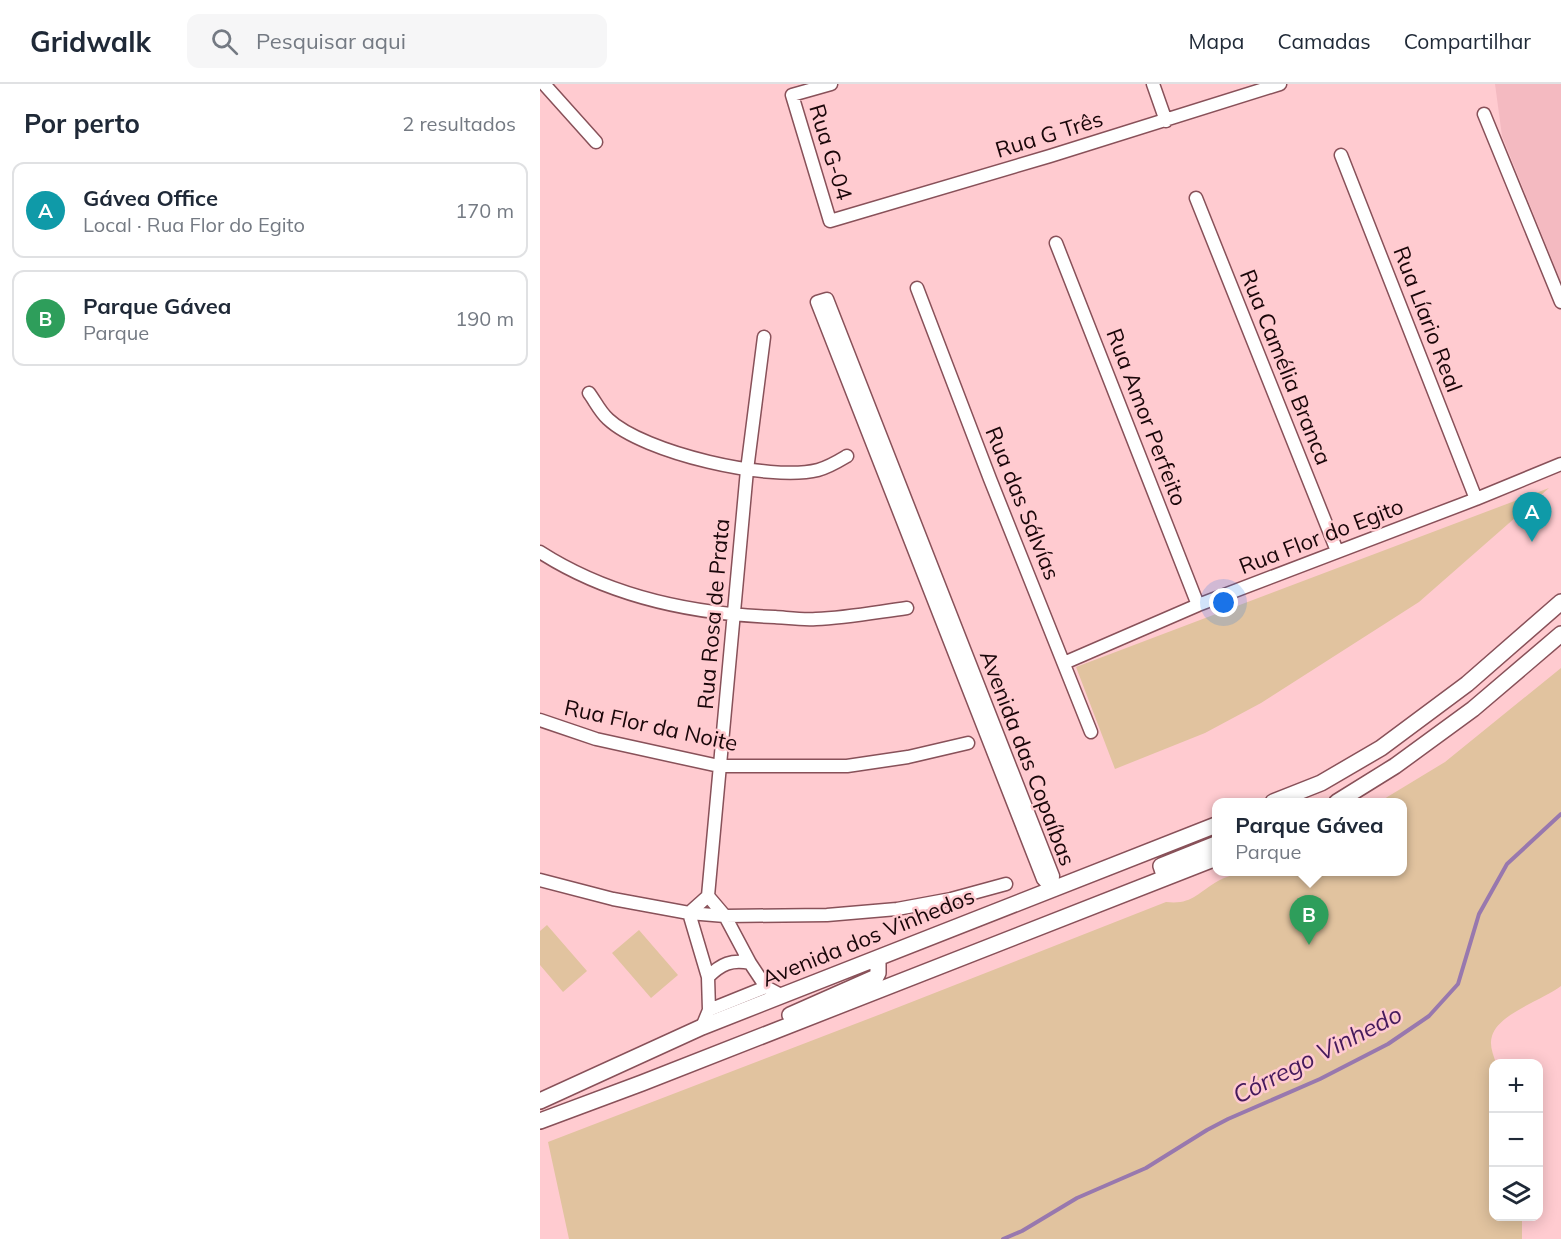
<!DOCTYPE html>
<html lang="pt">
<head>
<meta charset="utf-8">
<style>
	:root { --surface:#fff; --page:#f6f6f7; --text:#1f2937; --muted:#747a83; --line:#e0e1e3; --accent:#db2777 }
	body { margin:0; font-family:Mulish,sans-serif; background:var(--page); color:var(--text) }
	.controls { position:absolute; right:18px; bottom:18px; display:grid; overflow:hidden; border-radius:12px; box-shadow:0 3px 15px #0003 }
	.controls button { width:54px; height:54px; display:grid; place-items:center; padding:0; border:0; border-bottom:2px solid var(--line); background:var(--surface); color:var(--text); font:30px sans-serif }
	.you { position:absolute; left:684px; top:519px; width:21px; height:21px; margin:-15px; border:4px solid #fff; border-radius:50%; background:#1a73e8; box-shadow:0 0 0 9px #1a73e833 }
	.badge { display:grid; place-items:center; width:39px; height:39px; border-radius:50%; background:var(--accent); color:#fff; font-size:20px; font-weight:700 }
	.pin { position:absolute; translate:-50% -50px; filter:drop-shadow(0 2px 3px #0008) }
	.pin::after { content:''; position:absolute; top:32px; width:21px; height:18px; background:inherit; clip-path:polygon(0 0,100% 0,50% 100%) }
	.popup { position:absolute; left:672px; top:714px; width:195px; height:78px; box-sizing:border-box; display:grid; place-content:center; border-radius:12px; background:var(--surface); filter:drop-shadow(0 2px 4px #0005); font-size:20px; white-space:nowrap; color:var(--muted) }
	.popup b { font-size:22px; color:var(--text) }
	.popup::after { content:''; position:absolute; left:50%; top:100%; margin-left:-12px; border:12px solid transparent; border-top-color:var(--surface) }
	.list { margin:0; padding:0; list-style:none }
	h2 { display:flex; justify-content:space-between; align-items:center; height:78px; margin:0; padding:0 24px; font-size:26px }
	h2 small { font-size:20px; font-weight:400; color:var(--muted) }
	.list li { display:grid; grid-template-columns:39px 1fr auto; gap:18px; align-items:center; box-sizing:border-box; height:96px; margin:0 12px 12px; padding:0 12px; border:2px solid var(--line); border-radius:12px }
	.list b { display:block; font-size:22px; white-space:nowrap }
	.list p { margin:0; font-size:20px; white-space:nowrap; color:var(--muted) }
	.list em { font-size:20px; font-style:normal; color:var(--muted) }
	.icon { flex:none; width:33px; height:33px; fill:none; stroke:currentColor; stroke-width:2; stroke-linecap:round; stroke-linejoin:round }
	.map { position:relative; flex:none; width:1021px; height:1155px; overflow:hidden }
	header { display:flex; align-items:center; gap:36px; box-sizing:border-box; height:84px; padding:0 30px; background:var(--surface); border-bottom:2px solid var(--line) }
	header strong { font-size:28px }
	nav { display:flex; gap:33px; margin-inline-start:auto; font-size:21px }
	.search { width:420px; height:54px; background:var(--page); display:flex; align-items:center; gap:15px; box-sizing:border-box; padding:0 21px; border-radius:12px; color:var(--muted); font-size:22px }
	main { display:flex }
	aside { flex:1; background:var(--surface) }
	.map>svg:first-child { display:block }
	.built { fill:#f4bac1 }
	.green { fill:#e1c39f }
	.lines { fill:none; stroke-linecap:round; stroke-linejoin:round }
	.stream { stroke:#9878ae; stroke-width:4 }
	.minor-casing { stroke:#885159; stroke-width:15 }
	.major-casing { stroke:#885159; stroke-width:18 }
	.minor { stroke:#fff; stroke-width:12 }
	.major { stroke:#fff; stroke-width:15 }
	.labels { text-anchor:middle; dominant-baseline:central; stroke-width:5; stroke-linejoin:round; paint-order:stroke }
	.street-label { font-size:22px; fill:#1a0609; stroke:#ffcbd0 }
	.water-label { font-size:24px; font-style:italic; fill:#451a5c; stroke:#ffcbd0 }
</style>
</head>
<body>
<header>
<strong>Gridwalk</strong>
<div class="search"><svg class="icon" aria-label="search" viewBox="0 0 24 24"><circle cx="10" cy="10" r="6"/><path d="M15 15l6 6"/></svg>Pesquisar aqui</div>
<nav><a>Mapa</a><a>Camadas</a><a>Compartilhar</a></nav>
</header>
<main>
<aside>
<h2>Por perto<small>2 resultados</small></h2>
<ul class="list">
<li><span class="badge" style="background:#0f9aa8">A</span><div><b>Gávea Office</b><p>Local · Rua Flor do Egito</p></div><em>170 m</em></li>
<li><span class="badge" style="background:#2e9e5b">B</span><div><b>Parque Gávea</b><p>Parque</p></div><em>190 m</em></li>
</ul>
</aside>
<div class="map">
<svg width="1021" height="1155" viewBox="0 0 1021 1155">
	<rect width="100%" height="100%" fill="#ffcbd0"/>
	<path class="built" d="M955,0H1021V198L962,52Z"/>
	<path class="green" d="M1009,404L879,518L721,619L665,649L575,685L536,583Z
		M1021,584V902C1003,916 959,929 952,952C949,961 953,970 956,979L954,980V1132L982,1133V1155H29L8,1058L341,930L626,818C652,821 657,809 678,797C685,793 693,791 700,788H862V718H839L905,678Z
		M7,841L47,887L23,908L0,881V847Z
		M99,846L138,891L111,914L72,869Z"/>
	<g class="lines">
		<path class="stream" d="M463,1155L482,1147L537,1114L606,1084L667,1046L688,1035L780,995L848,960L889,932L918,900L939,830L967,780L1021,730"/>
		<g class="minor-casing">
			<path id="minor" d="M4,0L56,58
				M291,0L252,11L290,137L510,72L740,0
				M613,0L626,37
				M944,30L1021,218
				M801,71L936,415
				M656,114L797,467
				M516,159L658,521
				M377,204L450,395L551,648
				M287,215L513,792L512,805L503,795L277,218Z
				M49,309C55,317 60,328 68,335C104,369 230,398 278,386C289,383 297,378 307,372
				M0,468C70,513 153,530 235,533C249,534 263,536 276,535C306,534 337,528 367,524
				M524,579L658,521L936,415L1021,380
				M0,636L56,655L179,682H307L368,673L428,659
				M0,796L73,815L149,829L185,832L287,831L357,825L411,815L466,800
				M168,812L185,832L210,879L226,903L241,911
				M168,893C181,880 192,875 210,879
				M169,926L226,903
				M162,943L169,926L168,893L149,829L168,812L207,386L224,253"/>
		</g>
		<g class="major-casing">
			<path id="major" d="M733,718L781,699L841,664L927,600L1021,518
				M797,718L855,682L933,625L1021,550
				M625,794L621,782L676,760
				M250,931L336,893L338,889V874
				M0,1017L162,943L676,741
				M0,1037L102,999L676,774"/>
		</g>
		<use href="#minor" class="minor"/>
		<use href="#major" class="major"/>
	</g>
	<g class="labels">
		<g class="street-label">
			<text transform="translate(509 50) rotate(-17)">Rua G Três</text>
			<text transform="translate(291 68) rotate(73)">Rua G-04</text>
			<text transform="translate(888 235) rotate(69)">Rua Líario Real</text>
			<text transform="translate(746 283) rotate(68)">Rua Camélia Branca</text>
			<text transform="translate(607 333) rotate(69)">Rua Amor Perfeito</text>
			<text transform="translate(483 419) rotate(68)">Rua das Sálvías</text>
			<text transform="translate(781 452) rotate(-21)">Rua Flor do Egito</text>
			<text transform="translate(173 530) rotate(-85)">Rua Rosa de Prata</text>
			<text transform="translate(111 641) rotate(12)">Rua Flor da Noite</text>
			<text transform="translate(488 674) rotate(69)">Avenida das Copaíbas</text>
			<text transform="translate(328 853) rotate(-22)">Avenida dos Vinhedos</text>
		</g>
		<g class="water-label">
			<text transform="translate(777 970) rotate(-27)">Córrego Vinhedo</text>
		</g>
	</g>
</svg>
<div class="controls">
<button>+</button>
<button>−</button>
<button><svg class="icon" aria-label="layers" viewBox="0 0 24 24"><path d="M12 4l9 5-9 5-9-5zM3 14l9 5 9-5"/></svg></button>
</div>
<div class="you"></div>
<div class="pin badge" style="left:992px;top:458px;background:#0f9aa8">A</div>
<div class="pin badge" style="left:769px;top:861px;background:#2e9e5b">B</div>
<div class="popup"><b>Parque Gávea</b>Parque</div>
</div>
</main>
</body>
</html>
